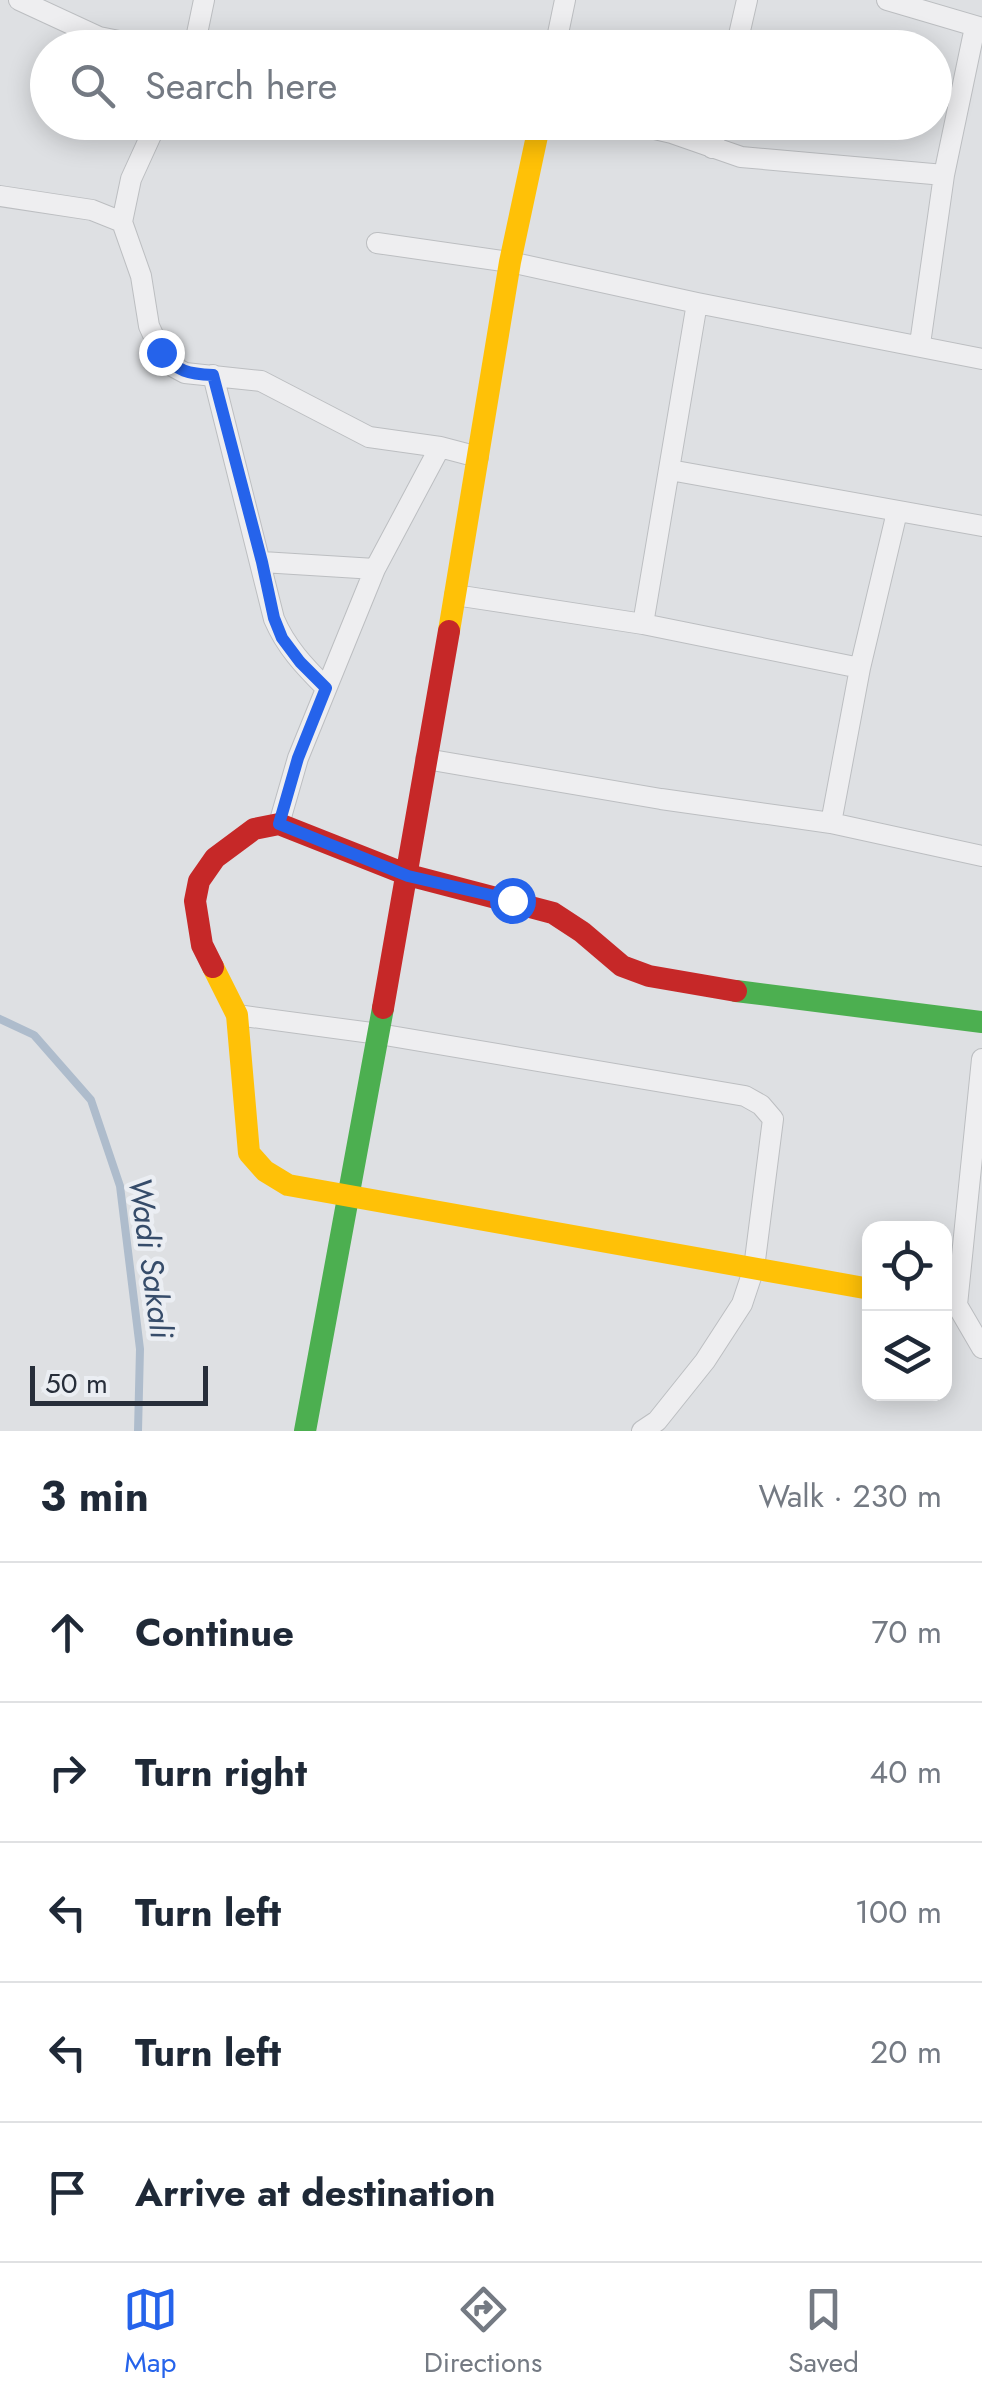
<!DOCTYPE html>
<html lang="en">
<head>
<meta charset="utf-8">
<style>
	:root { --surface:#fff; --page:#f2f2f3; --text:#1f2937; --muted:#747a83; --line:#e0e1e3; --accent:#2563eb }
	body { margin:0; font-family:Jost,sans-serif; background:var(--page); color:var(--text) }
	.controls { position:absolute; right:30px; bottom:30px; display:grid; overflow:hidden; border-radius:20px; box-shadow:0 5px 25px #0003 }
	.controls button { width:90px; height:90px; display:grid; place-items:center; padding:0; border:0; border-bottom:2px solid var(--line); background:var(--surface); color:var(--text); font:50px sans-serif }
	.scale { position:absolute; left:30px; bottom:25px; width:178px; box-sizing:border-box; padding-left:10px; border:5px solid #272e3a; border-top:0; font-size:28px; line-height:35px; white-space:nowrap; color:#272e3a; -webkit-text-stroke:8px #ebeef3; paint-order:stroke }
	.stop { position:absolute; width:30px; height:30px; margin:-22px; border:8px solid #2563eb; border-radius:50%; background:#fff }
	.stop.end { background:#2563eb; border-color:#fff; box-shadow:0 2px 10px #0008 }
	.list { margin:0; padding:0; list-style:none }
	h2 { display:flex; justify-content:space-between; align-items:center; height:130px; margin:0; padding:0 40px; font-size:42px }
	h2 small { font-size:32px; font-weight:400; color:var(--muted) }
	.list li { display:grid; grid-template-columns:65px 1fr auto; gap:30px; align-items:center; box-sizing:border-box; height:140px; padding:0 40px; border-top:2px solid var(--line) }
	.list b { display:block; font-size:38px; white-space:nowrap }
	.list em { font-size:32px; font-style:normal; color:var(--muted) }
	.icon { flex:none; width:55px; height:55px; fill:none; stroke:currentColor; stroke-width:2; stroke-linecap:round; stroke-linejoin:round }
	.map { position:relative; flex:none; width:982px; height:1431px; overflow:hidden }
	.search { position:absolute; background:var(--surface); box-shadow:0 5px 25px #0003; left:30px; right:30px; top:30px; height:110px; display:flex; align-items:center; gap:25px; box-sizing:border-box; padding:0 35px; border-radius:55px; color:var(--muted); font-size:38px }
	.sheet { height:830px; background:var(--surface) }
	nav { display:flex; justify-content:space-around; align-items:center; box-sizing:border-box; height:140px; border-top:2px solid var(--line); background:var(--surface); font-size:28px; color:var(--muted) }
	nav a { display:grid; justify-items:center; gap:5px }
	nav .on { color:var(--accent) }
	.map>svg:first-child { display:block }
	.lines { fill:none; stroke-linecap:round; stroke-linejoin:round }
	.stream { stroke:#aebccc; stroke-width:8 }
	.street-casing { stroke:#bcbec1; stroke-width:22 }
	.street { stroke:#eeeef0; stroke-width:20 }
	.fast { stroke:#4caf50; stroke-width:22 }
	.slow { stroke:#ffc107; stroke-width:22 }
	.jam { stroke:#c62828; stroke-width:22 }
	.route { stroke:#2563eb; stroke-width:12 }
	.labels { text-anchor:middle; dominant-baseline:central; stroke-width:9; stroke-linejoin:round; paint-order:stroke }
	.water-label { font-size:32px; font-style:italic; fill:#364c6a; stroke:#ebeef3 }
</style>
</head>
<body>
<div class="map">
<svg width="982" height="1431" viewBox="0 0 982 1431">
	<rect width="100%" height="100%" fill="#dee0e3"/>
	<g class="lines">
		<path class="stream" d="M0,1019L34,1035L91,1100L120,1186L140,1349L138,1431"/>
		<g class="street-casing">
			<path id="street" d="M19,0L99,37L154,48
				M887,0L982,28
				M194,48L204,0
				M555,48L565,0
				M736,48L747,0
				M157,122L131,179L122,222L141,276L149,326L161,352L172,366L185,373L261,381L369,437L440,447L478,457
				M624,122L672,133L741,157L944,175
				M712,148L718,122
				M0,196L92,210L122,222
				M377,243L510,262L697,303L982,359
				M920,344L944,175L975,27
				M213,375L274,619C286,647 304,666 326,688
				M670,470L982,526
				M262,562L375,569
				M455,595L643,624L860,668
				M643,624L697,303
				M426,759L661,799L831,823L982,856
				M831,823L860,668L897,512
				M279,824L298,758L375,569L440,447
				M237,1015L379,1034L745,1096L761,1105L773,1119L754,1268L742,1304L705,1361L657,1421L642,1431
				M982,1059L957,1305L982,1348"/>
		</g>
		<use href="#street" class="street"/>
		<path class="fast" d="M736,991L982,1022
			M305,1431L383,1008"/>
		<path class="slow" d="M449,631L510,262L540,122
			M213,967L237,1015L249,1153L265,1171L288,1185L870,1289"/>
		<path class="jam" d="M213,967L202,945L195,901L199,881L215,858L254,829L279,824L408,875L553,913L582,932L622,966L649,976L736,991
			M383,1008L449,631"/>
	</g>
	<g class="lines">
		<path class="route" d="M161,352C177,372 189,374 213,375L262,562L274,618L282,638L300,662L326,688L298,758L279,824L408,876L512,900"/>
	</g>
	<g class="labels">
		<g class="water-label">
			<text transform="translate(151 1258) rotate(82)">Wadi Sakali</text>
		</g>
	</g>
</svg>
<div class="controls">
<button><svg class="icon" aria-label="locate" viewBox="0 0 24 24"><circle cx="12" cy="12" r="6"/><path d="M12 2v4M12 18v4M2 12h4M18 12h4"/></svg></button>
<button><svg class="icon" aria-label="layers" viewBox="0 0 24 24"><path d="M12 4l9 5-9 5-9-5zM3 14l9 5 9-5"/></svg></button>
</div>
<div class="scale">50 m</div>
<div class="stop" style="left:512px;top:900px"></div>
<div class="stop end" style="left:161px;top:352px"></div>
<div class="search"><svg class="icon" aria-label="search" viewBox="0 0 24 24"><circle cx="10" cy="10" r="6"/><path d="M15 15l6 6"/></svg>Search here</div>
</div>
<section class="sheet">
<h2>3 min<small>Walk · 230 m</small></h2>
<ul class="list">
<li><svg class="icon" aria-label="ahead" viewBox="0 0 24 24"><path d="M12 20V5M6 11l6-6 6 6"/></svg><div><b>Continue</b></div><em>70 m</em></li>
<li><svg class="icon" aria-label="right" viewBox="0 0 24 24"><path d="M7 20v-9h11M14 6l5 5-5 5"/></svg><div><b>Turn right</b></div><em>40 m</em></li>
<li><svg class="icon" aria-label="left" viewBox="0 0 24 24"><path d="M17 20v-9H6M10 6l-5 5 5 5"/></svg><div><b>Turn left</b></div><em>100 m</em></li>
<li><svg class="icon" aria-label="left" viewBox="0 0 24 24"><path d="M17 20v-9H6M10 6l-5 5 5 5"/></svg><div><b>Turn left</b></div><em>20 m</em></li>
<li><svg class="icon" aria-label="arrive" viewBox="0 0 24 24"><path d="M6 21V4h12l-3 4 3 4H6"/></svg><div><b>Arrive at destination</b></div></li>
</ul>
</section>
<nav>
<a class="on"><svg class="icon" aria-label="map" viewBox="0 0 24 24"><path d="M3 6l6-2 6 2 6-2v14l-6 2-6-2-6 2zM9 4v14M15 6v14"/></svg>Map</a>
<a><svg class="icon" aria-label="directions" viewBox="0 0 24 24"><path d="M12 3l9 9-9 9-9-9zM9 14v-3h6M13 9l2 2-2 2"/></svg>Directions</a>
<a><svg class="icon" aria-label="saved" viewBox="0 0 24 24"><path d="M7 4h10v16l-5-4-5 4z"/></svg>Saved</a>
</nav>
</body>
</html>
